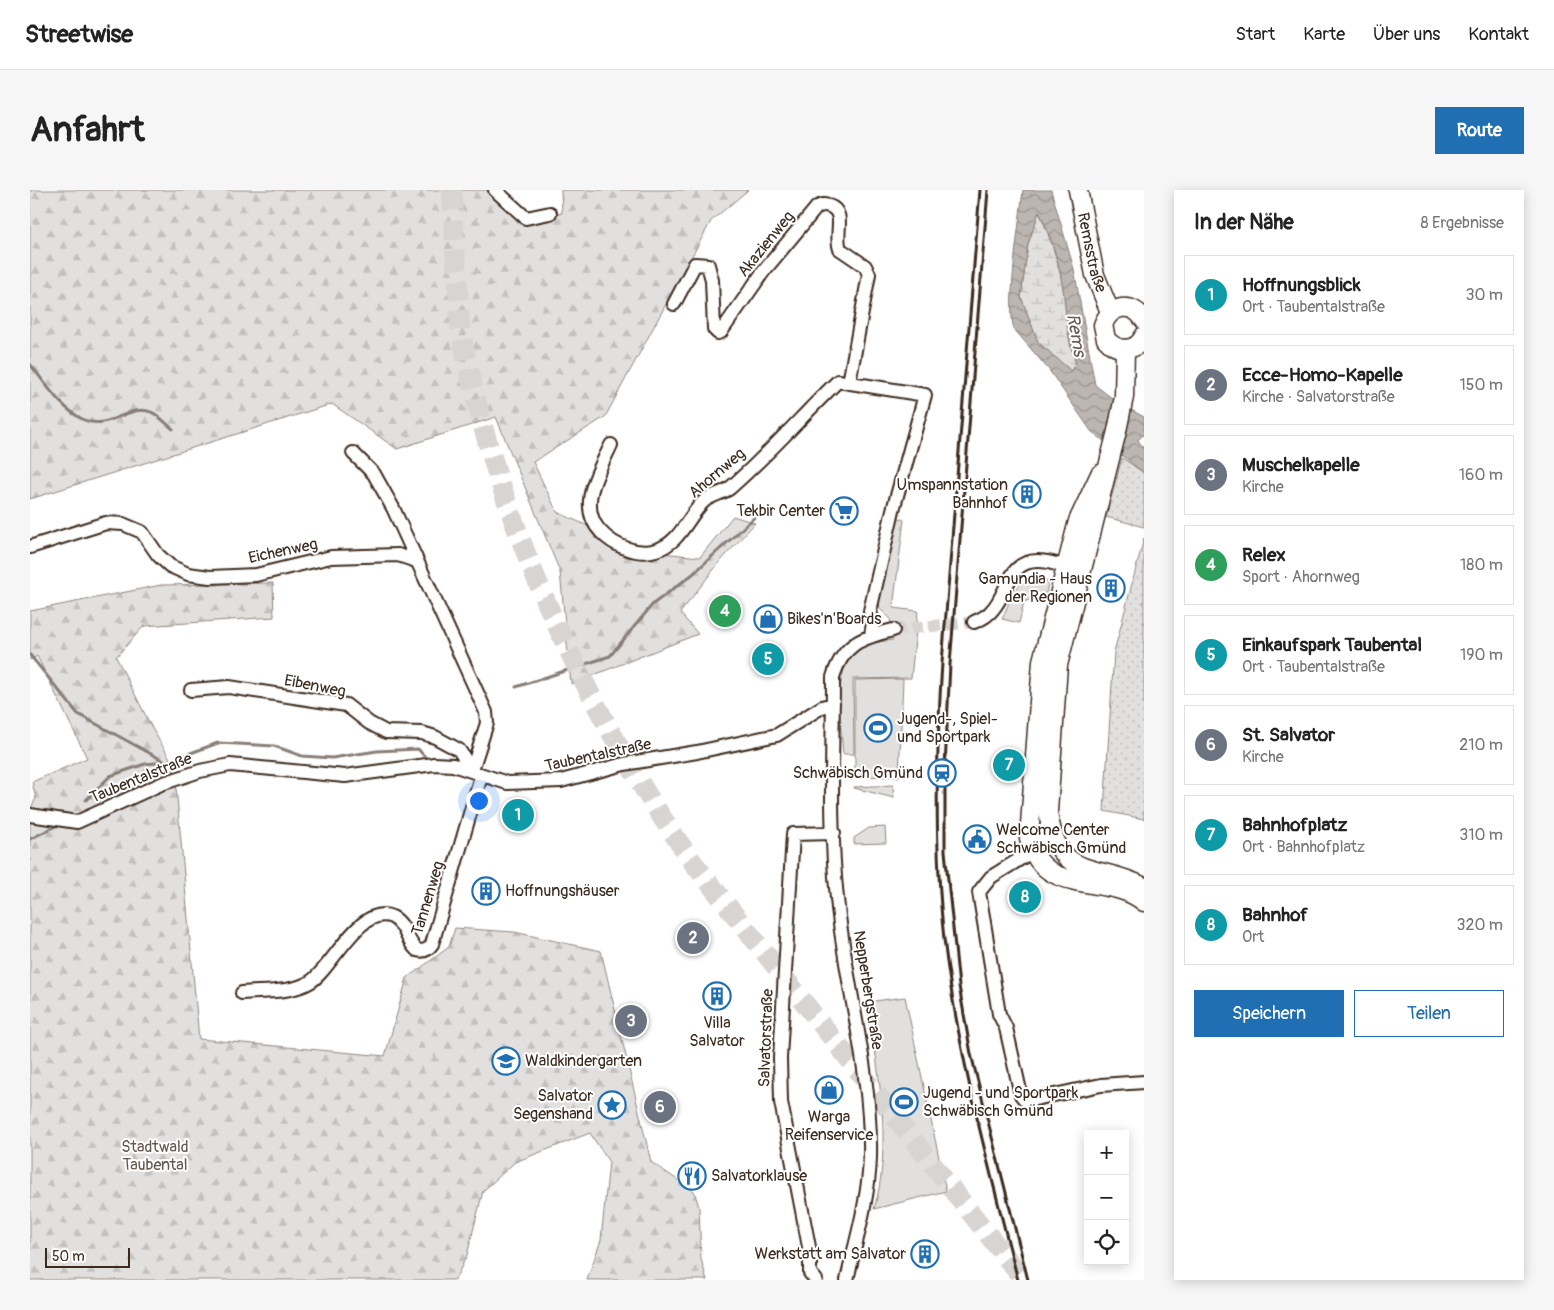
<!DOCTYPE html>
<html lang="de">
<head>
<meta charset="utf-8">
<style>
	:root { --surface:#fff; --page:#f6f6f6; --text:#222; --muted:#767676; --line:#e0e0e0; --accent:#1f6fb2 }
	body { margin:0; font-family:Pangolin,sans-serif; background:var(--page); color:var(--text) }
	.controls { position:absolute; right:15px; bottom:15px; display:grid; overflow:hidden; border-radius:0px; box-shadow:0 2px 12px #0003 }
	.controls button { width:45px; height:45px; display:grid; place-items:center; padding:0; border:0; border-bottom:1px solid var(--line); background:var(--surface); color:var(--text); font:25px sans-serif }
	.scale { position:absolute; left:15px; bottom:12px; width:85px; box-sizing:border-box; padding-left:5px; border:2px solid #3b2a1e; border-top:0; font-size:14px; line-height:18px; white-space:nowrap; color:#3b2a1e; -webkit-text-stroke:4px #fff; paint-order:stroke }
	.you { position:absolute; left:448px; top:610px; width:18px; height:18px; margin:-12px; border:4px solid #fff; border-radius:50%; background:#1a73e8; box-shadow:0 0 0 8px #1a73e833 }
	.badge { display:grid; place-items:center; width:32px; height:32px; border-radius:50%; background:var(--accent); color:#fff; font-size:16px; font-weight:700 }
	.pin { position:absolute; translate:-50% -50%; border:2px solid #fff; box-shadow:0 1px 5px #0006 }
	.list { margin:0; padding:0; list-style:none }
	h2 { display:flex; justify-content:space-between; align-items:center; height:65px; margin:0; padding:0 20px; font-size:21px }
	h2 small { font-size:16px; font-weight:400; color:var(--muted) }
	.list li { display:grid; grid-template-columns:32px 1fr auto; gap:15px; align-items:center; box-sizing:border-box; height:80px; margin:0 10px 10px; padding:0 10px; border:1px solid var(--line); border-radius:0px }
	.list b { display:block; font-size:19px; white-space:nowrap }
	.list p { margin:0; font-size:16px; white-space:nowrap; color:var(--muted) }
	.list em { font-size:16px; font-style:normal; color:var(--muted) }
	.actions { display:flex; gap:10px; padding:15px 20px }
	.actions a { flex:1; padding:11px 0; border:1px solid var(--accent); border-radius:0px; text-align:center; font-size:18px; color:var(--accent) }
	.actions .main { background:var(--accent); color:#fff }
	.icon { flex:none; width:28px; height:28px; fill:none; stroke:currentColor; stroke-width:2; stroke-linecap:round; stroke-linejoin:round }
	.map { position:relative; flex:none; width:1114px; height:1090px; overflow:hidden; border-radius:0px }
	header { display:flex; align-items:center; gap:30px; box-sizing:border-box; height:70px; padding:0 25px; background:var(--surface); border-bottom:1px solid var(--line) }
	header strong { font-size:24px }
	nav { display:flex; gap:28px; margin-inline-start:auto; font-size:18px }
	.intro { display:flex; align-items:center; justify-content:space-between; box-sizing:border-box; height:120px; padding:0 30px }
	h1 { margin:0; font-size:35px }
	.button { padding:12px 22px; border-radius:0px; background:var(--accent); color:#fff; font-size:18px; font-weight:700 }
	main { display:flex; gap:30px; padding:0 30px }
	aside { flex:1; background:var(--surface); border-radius:0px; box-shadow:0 2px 12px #0003 }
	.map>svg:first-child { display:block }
	.grass { fill:#e2e0de; stroke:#8e857e }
	.forest { fill:url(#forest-firs); stroke:#8e857e }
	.wetland { fill:url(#wetland-marsh); stroke:#8e857e }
	.park { fill:url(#park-dots); stroke:#8e857e }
	.water { fill:url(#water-waves); stroke:#887e77; fill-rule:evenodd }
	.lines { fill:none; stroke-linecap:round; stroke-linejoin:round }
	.stream { stroke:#887e77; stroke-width:3 }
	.minor-tunnel { stroke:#d8d4d2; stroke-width:12; stroke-dasharray:12 6; stroke-linecap:butt }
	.trunk-tunnel { stroke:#d8d4d2; stroke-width:20; stroke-dasharray:20 10; stroke-linecap:butt }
	.minor-casing { stroke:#3b2a1e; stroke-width:16 }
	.secondary-casing { stroke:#3b2a1e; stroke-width:21 }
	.minor { stroke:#fff; stroke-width:12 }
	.secondary { stroke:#fff; stroke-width:18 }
	.rail { stroke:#3b2a1e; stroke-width:3 }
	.labels { text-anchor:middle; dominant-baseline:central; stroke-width:4; stroke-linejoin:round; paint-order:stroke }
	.street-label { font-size:16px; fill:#3b2a1e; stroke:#fff }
	.poi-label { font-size:16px; fill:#3b2a1e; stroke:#fff; text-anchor:start }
	.park-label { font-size:16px; fill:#65584e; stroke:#fff }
	.water-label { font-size:18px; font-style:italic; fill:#685b52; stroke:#fff }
</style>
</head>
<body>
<header>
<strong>Streetwise</strong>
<nav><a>Start</a><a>Karte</a><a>Über uns</a><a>Kontakt</a></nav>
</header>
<div class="intro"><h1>Anfahrt</h1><a class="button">Route</a></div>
<main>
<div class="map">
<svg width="1114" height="1090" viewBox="0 0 1114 1090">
	<defs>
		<pattern id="forest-firs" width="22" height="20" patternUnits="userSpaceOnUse" patternTransform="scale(1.25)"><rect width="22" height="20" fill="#e2e0de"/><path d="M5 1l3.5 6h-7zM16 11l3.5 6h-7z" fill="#c3c0be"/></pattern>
		<pattern id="wetland-marsh" width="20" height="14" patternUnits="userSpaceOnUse" patternTransform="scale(1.25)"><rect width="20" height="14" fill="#e2e0de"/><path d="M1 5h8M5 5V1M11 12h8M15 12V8" fill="none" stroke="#c3c0be"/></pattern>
		<pattern id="park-dots" width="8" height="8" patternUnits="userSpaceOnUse" patternTransform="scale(1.25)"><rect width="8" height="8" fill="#e2e0de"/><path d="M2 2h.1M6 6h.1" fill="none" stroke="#c3c0be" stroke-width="1.8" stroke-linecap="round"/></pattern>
		<pattern id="water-waves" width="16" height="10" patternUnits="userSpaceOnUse" patternTransform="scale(1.25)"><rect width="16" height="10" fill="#bcb6b3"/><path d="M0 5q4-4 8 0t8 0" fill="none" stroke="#9a9491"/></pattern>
	</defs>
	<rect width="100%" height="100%" fill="#fff"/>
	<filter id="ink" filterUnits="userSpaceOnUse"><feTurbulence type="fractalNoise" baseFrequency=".02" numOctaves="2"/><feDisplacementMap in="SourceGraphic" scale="10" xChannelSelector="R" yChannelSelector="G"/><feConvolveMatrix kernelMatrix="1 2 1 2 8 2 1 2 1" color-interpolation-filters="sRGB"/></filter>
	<g filter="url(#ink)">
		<path class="grass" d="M865,326L874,330L863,418L888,421L881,488L823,489L824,564H813C811,532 798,470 837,455C845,452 855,451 863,450L860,428L850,419L849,412Z
			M1002,387L1019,391L1016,403L994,412L989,433L972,429C979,414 985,392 1002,387Z
			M873,489L869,587L825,586V490Z
			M863,595L864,608L824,598V597Z
			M855,637L856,653L824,654V648L839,638Z
			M875,807L916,1001L844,1019C863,957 848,875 837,812Z"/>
		<path class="forest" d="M0,0H470L488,33L532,23L531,0H718L681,31L575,227L503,272L527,322L613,361L670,367L703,326L725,333L688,374L650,423L668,444L541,494L530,382L466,227L367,259L302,214L0,309Z
			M243,393L244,427L114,436L86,467L123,540L144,575L169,849L355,866L377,788L419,757L425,738L484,742L571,761L621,972L664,1001L669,1017L671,1069L677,1090H557L571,1050L579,972L560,943L485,972L453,1001L437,1065L425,1090H0V620L6,608L2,592L57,568L7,466L0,470V421L131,395Z"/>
		<path class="wetland" d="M1009,22C1019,44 1027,68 1032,92C1037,120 1035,145 1046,172L1041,181L1008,152L991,107L998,54Z"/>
		<path class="park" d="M1092,268L1114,283V337L1076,327Z
			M1114,348V629L1074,621L1084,462Z"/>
		<path class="water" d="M993,0H1021L1044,79L1065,195L1087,212L1114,227V244L1108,250L1114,259V283L1061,241L1019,180L984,139C976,117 990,28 993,0ZM1009,22C1020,42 1028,69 1032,92C1037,120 1035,145 1046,172L1041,181L1008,152L991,107L998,54Z"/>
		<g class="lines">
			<path class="stream" d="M0,174C16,194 30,218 54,230C78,241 101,213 121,222C129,225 136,234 143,239
				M0,465L48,524L134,571
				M486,497L580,466L623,414L663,384L729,323
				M56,610L80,586L115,574L136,572L188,553L244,556L272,566L302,568L347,561L388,559L396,568
				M0,649L24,637"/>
			<path class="minor-tunnel" d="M863,440L944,432"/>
			<path class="trunk-tunnel" d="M422,0C423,33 425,65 428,98C429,114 429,131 432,147C461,302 532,465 614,599C629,624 646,648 662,671L994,1090"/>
			<g class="minor-casing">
				<path id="minor" d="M465,0L496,28L520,23
					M644,114L665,74L678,75L682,90L684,139L688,143L691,142L733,82L787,17C792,15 794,14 799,16C817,22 804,44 810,59L835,76L839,84L819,193
					M581,255C569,281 546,316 571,342C584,356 608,366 626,360C650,353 657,328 673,312C680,305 692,304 700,298C738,265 772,226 808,191L895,205L863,320L840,421L843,433L841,445
					M323,263L344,284L363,318L456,522L457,533L442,580
					M0,357L76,333L93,334L112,342L128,365L140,376L158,384L180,387L226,385L301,367L368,365L386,371
					M944,432C952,429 958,426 963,419C979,401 978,370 1009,371C1018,371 1027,375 1036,376
					M161,500L199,497L316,515L339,533L356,542L392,543L405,547L429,560L442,580
					M0,625L47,632L131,594L170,581L200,575L315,586L404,574L423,575L477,593L531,591L594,574L667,562L747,545L792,517L803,514
					M1019,632L1003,661L961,687L949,702L969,824L976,838L991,905L996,911L1071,895L1114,892
					M212,803C233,801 262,803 280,792C302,779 330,713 362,727C376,734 376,751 387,760C394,762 398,760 402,754L451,586
					M786,1090L780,1083V1062L751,912L750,868L763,644L804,643
					M817,1090C826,1050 839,1008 840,967C842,879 815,795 807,708C799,635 803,560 803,487C813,454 831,448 863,440"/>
			</g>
			<g class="secondary-casing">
				<g id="secondary">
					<path id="s1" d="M1048,0L1065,85L1080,122"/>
					<path d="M1114,130C1103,111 1080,115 1073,135L1076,149C1087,162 1106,163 1114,146"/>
					<path d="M1095,160L1094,207L1087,241L1028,475L1018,621C1027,693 1068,672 1114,697"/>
					<path d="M1070,284L1048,331L1012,471L999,648C1012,709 1079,682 1114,712"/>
				</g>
			</g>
			<use href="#minor" class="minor"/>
			<use href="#secondary" class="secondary"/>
			<path class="rail" d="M950,0L912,473C906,565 904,657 914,749C928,865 959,978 988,1090
				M958,0L920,474L915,577V661L929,796L941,864L998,1090"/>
		</g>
	</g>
	<defs>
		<g id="building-ring" transform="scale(1.4375)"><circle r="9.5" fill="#fff" stroke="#1f6fb2" stroke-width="1.5"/><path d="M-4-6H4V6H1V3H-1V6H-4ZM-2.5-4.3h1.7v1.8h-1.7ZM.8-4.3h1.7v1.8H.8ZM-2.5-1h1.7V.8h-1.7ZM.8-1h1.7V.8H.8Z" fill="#1f6fb2"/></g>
		<g id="supermarket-ring" transform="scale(1.4375)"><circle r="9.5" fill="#fff" stroke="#1f6fb2" stroke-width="1.5"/><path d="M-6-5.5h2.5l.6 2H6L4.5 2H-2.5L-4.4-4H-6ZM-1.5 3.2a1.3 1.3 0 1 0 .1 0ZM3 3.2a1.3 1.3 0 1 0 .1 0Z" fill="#1f6fb2"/></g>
		<g id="shop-ring" transform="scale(1.4375)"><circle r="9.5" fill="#fff" stroke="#1f6fb2" stroke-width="1.5"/><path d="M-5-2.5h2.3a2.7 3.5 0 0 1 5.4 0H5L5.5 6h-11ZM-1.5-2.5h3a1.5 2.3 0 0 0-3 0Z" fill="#1f6fb2"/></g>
		<g id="stadium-ring" transform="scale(1.4375)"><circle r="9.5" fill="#fff" stroke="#1f6fb2" stroke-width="1.5"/><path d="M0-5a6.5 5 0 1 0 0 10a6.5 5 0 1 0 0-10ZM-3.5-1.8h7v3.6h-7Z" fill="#1f6fb2"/></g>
		<g id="station-ring" transform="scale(1.4375)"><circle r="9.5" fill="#fff" stroke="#1f6fb2" stroke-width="1.5"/><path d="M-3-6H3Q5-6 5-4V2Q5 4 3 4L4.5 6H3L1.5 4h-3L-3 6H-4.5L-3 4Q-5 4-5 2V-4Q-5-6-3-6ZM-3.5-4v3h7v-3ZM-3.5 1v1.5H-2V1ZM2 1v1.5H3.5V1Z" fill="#1f6fb2"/></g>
		<g id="civic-ring" transform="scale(1.4375)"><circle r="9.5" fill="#fff" stroke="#1f6fb2" stroke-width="1.5"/><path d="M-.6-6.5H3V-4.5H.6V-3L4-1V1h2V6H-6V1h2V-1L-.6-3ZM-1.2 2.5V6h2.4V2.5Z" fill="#1f6fb2"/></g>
		<g id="school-ring" transform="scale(1.4375)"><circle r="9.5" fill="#fff" stroke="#1f6fb2" stroke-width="1.5"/><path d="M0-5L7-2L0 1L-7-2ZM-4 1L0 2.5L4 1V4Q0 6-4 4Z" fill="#1f6fb2"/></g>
		<g id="sight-ring" transform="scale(1.4375)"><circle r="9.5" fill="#fff" stroke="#1f6fb2" stroke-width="1.5"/><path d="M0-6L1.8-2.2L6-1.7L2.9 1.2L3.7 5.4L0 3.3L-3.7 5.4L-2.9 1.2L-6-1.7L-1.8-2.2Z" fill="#1f6fb2"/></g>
		<g id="restaurant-ring" transform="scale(1.4375)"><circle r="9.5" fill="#fff" stroke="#1f6fb2" stroke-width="1.5"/><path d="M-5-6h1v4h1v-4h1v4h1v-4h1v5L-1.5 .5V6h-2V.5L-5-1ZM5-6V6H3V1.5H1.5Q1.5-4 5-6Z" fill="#1f6fb2"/></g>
	</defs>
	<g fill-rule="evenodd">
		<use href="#building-ring" x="997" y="304"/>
		<use href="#supermarket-ring" x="814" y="321"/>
		<use href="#building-ring" x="1081" y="398"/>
		<use href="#shop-ring" x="738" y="429"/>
		<use href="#stadium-ring" x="848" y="538"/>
		<use href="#station-ring" x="912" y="583"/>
		<use href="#civic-ring" x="947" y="649"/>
		<use href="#building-ring" x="456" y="701"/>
		<use href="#building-ring" x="687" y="806"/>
		<use href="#school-ring" x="476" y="871"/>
		<use href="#shop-ring" x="799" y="900"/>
		<use href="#stadium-ring" x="874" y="912"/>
		<use href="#sight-ring" x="582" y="915"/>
		<use href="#restaurant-ring" x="662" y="986"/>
		<use href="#building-ring" x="895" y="1064"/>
	</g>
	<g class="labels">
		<g class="street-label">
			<text transform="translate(736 54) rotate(-51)">Akazienweg</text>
			<text stroke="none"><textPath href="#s1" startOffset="64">Remsstraße</textPath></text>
			<text transform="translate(687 283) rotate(-40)">Ahornweg</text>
			<text transform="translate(253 361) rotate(-12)">Eichenweg</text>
			<text transform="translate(285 496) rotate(11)">Eibenweg</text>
			<text transform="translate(568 565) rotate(-12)">Taubentalstraße</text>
			<text transform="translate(111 588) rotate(-22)">Taubentalstraße</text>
			<text transform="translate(398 708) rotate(-73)">Tannenweg</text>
			<text transform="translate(838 800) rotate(81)">Nepperbergstraße</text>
			<text transform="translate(736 848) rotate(-88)">Salvatorstraße</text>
		</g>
		<g class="poi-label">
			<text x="978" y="295" text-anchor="end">Umspannstation<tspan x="978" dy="18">Bahnhof</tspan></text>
			<text x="795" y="321" text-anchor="end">Tekbir Center</text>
			<text x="1062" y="389" text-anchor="end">Gamundia - Haus<tspan x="1062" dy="18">der Regionen</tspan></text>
			<text x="757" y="429">Bikes'n'Boards</text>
			<text x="867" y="529">Jugend-, Spiel-<tspan x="867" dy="18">und Sportpark</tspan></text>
			<text x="893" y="583" text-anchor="end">Schwäbisch Gmünd</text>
			<text x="966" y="640">Welcome Center<tspan x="966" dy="18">Schwäbisch Gmünd</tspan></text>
			<text x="475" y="701">Hoffnungshäuser</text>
			<text x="687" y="833" text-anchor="middle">Villa<tspan x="687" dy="18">Salvator</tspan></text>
			<text x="495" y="871">Waldkindergarten</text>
			<text x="893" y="903">Jugend - und Sportpark<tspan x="893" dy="18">Schwäbisch Gmünd</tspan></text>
			<text x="563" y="906" text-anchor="end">Salvator<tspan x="563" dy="18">Segenshand</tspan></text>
			<text x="799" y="927" text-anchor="middle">Warga<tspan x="799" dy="18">Reifenservice</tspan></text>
			<text x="681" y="986">Salvatorklause</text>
			<text x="876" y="1064" text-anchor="end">Werkstatt am Salvator</text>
		</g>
		<g class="park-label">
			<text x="125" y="957">Stadtwald<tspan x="125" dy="18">Taubental</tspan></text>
		</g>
		<g class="water-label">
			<text transform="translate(1046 145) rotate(80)">Rems</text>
		</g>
	</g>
</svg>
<div class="controls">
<button>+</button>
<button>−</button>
<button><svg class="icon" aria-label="locate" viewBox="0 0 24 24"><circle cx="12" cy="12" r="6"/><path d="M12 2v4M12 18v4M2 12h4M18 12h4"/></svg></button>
</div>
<div class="scale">50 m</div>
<div class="you"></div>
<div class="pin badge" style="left:488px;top:625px;background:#0f9aa8">1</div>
<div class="pin badge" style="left:663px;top:748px;background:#6b7280">2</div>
<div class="pin badge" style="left:601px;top:831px;background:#6b7280">3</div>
<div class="pin badge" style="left:695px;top:421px;background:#2e9e5b">4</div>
<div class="pin badge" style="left:738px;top:469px;background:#0f9aa8">5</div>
<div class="pin badge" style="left:630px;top:917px;background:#6b7280">6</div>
<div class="pin badge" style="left:979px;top:575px;background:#0f9aa8">7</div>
<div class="pin badge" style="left:995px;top:707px;background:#0f9aa8">8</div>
</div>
<aside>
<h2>In der Nähe<small>8 Ergebnisse</small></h2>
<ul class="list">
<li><span class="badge" style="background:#0f9aa8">1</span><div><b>Hoffnungsblick</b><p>Ort · Taubentalstraße</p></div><em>30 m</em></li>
<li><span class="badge" style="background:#6b7280">2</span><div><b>Ecce-Homo-Kapelle</b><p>Kirche · Salvatorstraße</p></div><em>150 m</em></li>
<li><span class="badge" style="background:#6b7280">3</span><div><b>Muschelkapelle</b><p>Kirche</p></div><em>160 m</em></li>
<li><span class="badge" style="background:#2e9e5b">4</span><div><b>Relex</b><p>Sport · Ahornweg</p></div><em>180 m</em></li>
<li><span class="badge" style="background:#0f9aa8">5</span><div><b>Einkaufspark Taubental</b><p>Ort · Taubentalstraße</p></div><em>190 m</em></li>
<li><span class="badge" style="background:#6b7280">6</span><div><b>St. Salvator</b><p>Kirche</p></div><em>210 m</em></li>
<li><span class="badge" style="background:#0f9aa8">7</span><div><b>Bahnhofplatz</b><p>Ort · Bahnhofplatz</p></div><em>310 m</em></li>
<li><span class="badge" style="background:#0f9aa8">8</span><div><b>Bahnhof</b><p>Ort</p></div><em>320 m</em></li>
</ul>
<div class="actions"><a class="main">Speichern</a><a>Teilen</a></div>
</aside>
</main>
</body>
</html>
